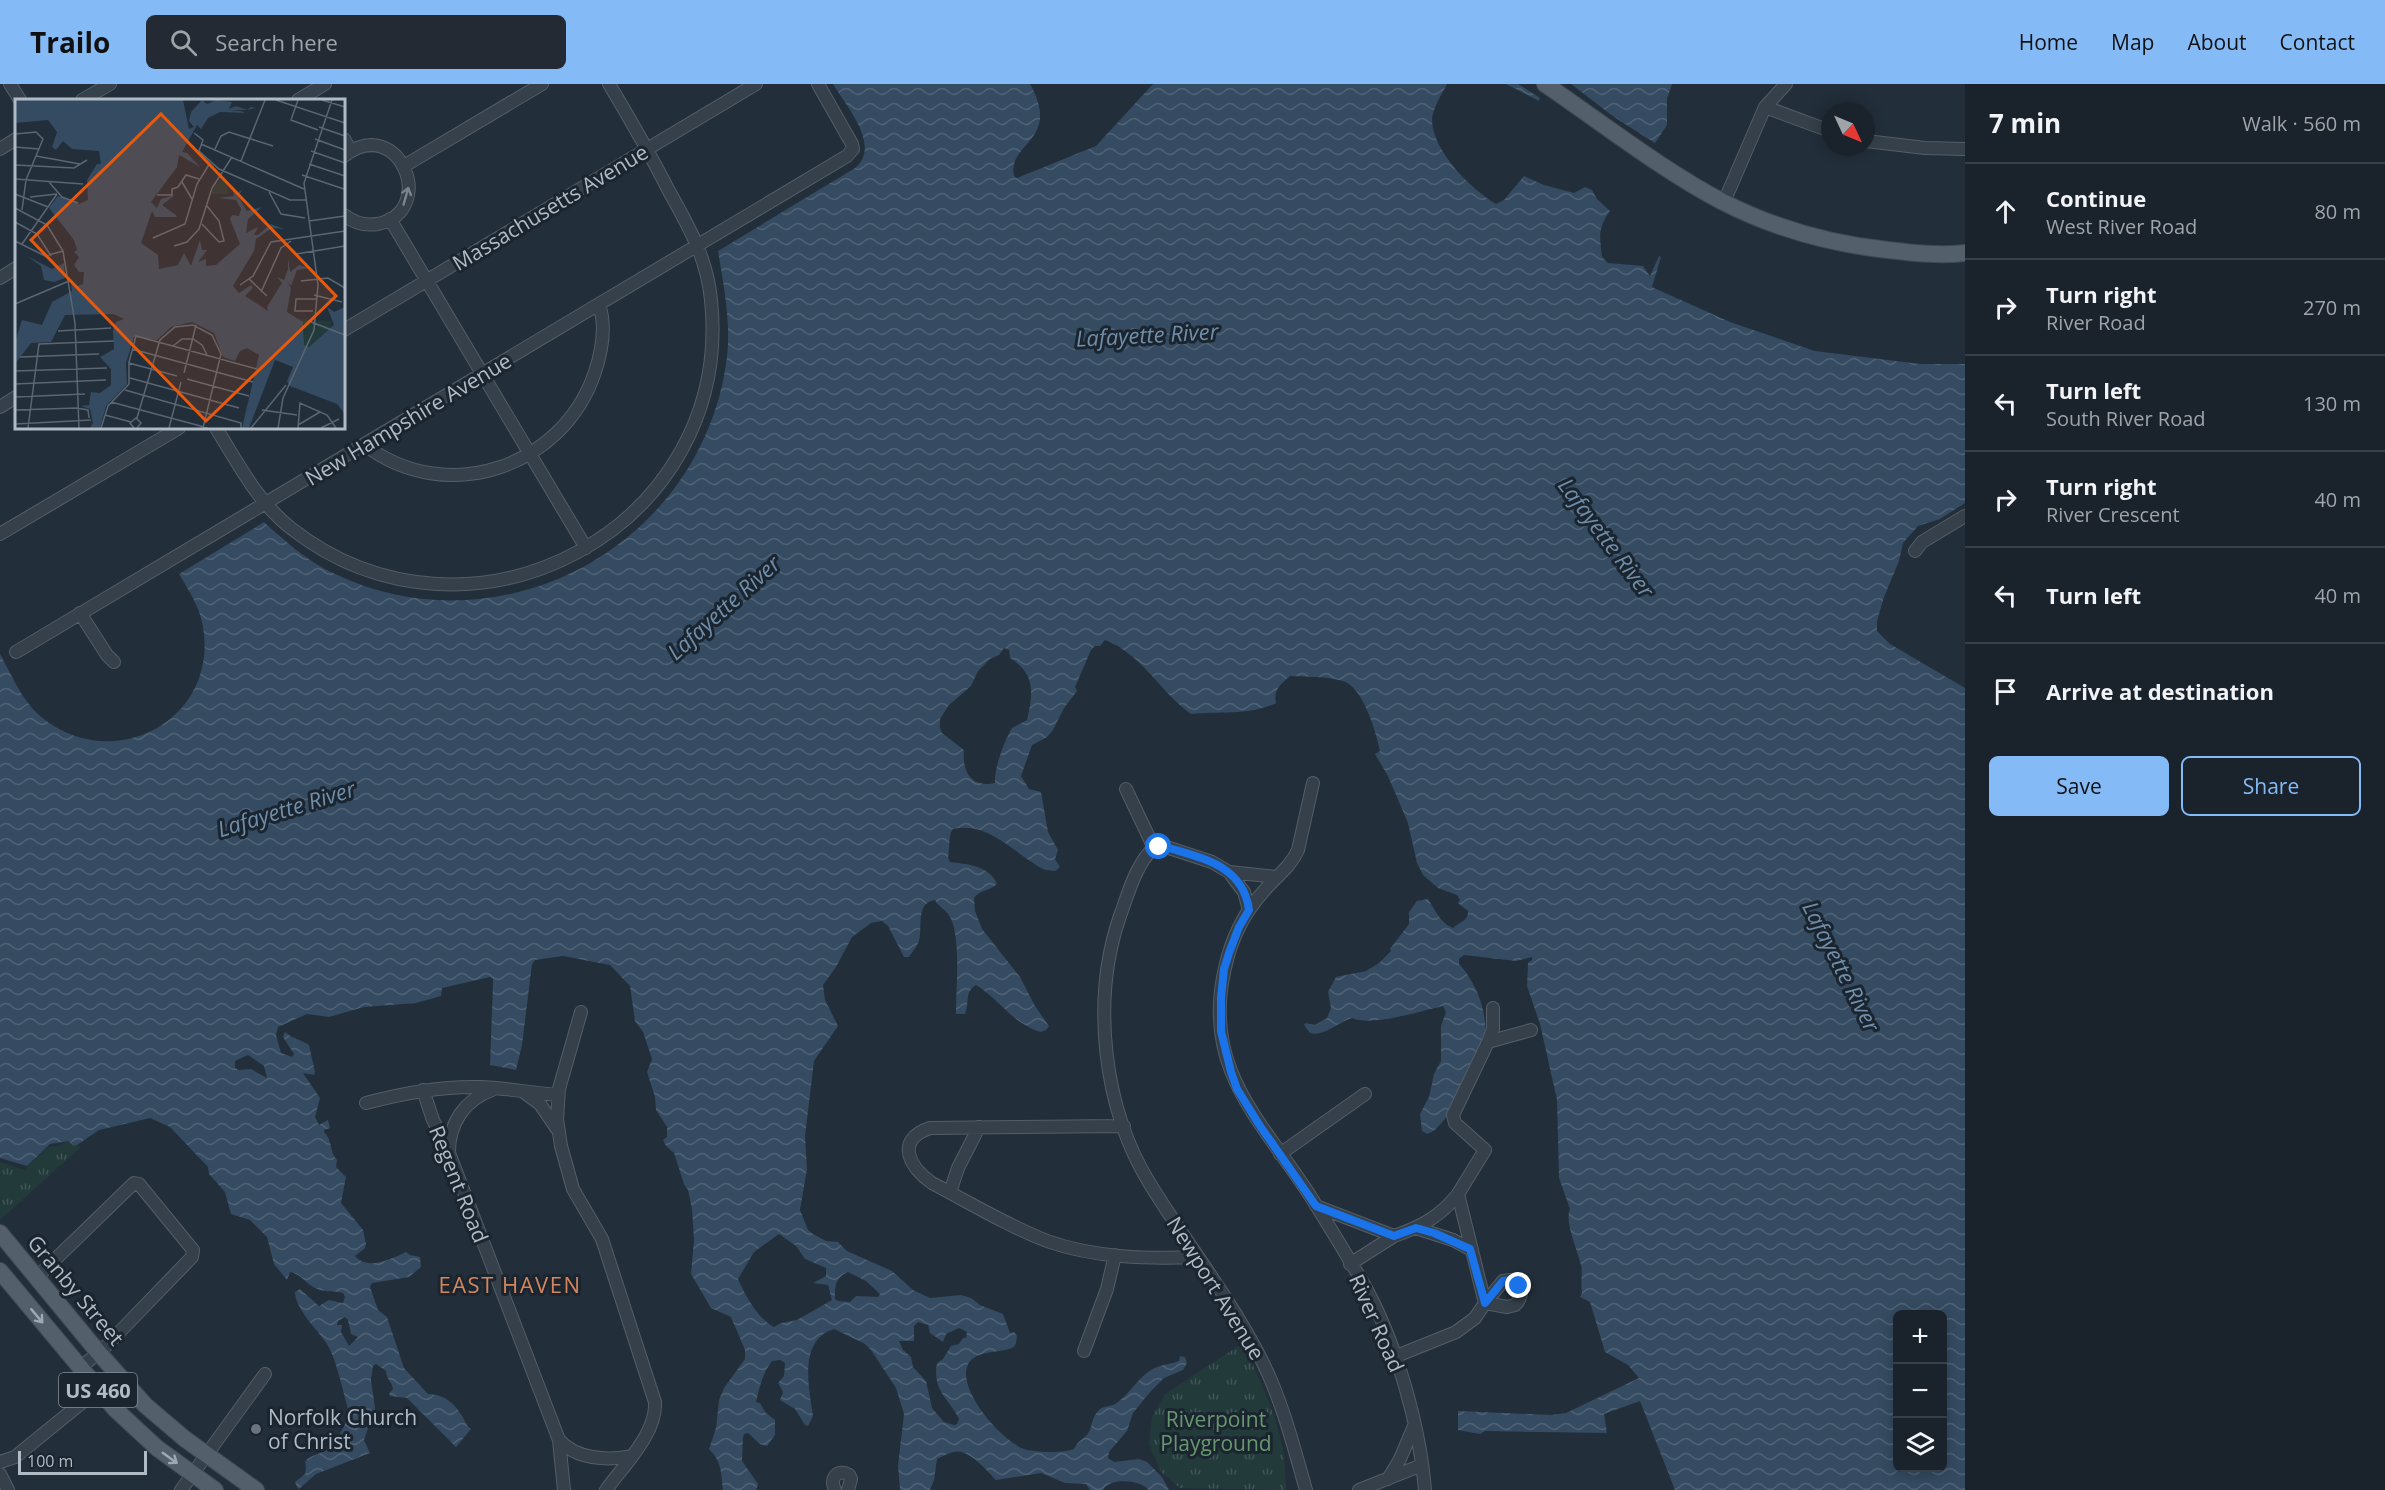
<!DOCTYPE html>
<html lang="en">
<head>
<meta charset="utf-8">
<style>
	:root { --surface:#1a222c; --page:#232a34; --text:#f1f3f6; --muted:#9fa4a9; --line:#383f48; --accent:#84bbf7 }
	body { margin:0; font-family:"Open Sans",sans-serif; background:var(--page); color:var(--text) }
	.controls { position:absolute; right:18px; bottom:18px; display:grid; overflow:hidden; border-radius:9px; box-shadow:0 3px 15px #0003 }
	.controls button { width:54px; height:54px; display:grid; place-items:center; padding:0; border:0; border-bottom:2px solid var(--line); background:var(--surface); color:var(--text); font:30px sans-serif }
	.compass { position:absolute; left:1821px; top:18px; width:54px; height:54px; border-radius:50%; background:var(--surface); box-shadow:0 3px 15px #0003; rotate:134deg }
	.scale { position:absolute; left:18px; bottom:15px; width:129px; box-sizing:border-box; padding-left:6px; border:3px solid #b0bbc6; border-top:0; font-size:16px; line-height:21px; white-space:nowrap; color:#b0bbc6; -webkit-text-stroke:4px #1b252f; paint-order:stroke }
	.stop { position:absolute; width:18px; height:18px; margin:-14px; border:4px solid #1a73e8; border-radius:50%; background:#fff }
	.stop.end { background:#1a73e8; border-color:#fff; box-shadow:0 2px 6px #0008 }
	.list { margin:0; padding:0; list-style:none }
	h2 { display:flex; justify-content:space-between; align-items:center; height:78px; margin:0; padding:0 24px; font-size:26px }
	h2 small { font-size:20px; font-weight:400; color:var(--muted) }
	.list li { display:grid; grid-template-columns:39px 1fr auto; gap:18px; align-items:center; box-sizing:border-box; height:96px; padding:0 24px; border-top:2px solid var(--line) }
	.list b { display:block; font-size:22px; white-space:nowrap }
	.list p { margin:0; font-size:20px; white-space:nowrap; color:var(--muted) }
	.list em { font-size:20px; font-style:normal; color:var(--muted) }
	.actions { display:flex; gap:12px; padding:18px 24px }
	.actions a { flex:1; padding:14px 0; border:2px solid var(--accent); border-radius:9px; text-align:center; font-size:21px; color:var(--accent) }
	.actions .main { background:var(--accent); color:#111 }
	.icon { flex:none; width:33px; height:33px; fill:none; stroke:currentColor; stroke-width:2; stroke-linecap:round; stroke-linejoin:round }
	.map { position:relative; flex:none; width:1965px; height:1406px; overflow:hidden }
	header { display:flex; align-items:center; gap:36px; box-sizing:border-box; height:84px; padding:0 30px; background:var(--accent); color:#111 }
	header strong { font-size:28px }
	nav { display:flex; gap:33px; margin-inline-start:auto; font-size:21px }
	.search { width:420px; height:54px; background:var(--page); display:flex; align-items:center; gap:15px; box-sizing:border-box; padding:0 21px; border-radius:9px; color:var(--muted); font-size:22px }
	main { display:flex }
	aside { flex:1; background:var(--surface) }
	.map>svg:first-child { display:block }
	.park { fill:url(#park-tufts) }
	.water { fill:url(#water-waves); fill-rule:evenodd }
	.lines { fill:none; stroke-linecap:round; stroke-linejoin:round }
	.minor-casing { stroke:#535e68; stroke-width:14 }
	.major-casing { stroke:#3e4953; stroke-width:18 }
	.minor { stroke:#35404a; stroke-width:12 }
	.major { stroke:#535f6a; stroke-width:16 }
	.oneway { stroke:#79848e }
	.oneway2 { stroke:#9da9b4 }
	.route { stroke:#1a73e8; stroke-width:8 }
	.worship-dot { fill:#6b7280; stroke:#1b252f; stroke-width:2 }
	.labels { text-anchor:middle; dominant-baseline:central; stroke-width:6; stroke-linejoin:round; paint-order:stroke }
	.shield { fill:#1b252f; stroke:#838e99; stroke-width:1.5 }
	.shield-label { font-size:20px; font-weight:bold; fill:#b0bbc6 }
	.street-label { font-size:21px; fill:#b0bbc6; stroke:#1b252f }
	.poi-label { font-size:21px; fill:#b0bbc6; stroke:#1b252f; text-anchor:start }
	.park-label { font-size:21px; fill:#67976e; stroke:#1b252f }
	.water-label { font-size:22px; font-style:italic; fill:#708eaa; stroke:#1b252f }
	.neighbourhood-label { font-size:22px; letter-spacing:1.5px; fill:#d3865e; stroke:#1b252f }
	.inset-road { fill:none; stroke:#5b6672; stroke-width:1.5 }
	.view { fill:#e8590c; fill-opacity:0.15; stroke:#e8590c; stroke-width:3 }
	.inset-edge { fill:none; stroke:#b0bbc6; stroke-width:3 }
</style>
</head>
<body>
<header>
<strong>Trailo</strong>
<div class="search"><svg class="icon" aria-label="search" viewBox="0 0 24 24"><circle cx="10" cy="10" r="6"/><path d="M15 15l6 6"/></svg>Search here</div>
<nav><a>Home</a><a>Map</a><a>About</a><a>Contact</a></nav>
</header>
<main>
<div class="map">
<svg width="1965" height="1406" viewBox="0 0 1965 1406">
	<defs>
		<pattern id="park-tufts" width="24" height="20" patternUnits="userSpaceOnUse" patternTransform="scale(1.5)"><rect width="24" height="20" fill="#233a3b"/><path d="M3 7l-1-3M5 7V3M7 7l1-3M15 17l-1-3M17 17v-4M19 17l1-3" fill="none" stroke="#405556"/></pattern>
		<pattern id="water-waves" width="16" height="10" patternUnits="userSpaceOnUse" patternTransform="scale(1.5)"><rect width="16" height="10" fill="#354b61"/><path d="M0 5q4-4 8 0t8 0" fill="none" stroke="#506376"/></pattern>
	</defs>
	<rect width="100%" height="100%" fill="#222e3a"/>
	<path class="park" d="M67,1057L81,1063L0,1136V1078L24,1086L48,1063L59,1062Z
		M1243,1259C1264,1306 1289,1353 1285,1406L1180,1404L1161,1388L1149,1360L1152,1333L1165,1310Z"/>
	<path class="water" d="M833,0H1030C1062,57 1007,58 1014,92L1017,94L1096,62L1153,0H1447C1442,10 1433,24 1432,35C1432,67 1471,105 1496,120L1504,116L1524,92L1544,101L1574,109L1585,103L1592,106L1597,115L1610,127C1597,145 1600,153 1602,173L1608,179L1643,182L1650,192L1659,172L1661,173L1652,203L1730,238L1815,267L1920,280H1965V419L1940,435L1918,442L1903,459L1899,477L1884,513L1877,537V547L1890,560L1965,604V1406H1675L1640,1317L1604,1330L1607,1349L1485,1347L1480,1350L1458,1346V1327L1552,1331L1566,1329L1639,1294L1628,1281L1605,1268L1590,1218L1580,1213L1582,1209C1580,1199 1583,1191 1581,1181C1578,1167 1564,1138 1570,1125L1559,1094L1557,1016L1540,940L1527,902L1528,879L1532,876V873L1516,877L1464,871L1459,875V880C1478,900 1491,936 1483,963C1473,983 1448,1045 1427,1050L1422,1047L1420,1030L1429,1013L1434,990L1441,977V942L1446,928L1443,922C1421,927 1371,943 1352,934C1338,938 1324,953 1310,949L1304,941L1305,939L1315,941L1327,934L1331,924L1328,908L1336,893L1366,887L1379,879L1391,867L1390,865L1409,840V828L1417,817L1428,815C1435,826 1441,840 1453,844C1459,838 1469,837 1468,827L1458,819L1460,816L1457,811L1438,804L1423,791L1417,779L1408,739L1388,692L1375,670L1380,667C1376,648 1363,603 1343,597C1326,592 1307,593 1290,592C1281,600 1273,606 1276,619C1250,632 1220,627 1191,630C1160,608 1142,570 1105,556L1100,562H1095L1091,566L1075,603L1077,607L1064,624L1053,646L1047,653L1032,661L1021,692L1029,705L1041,708L1048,748L1058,766L1055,775L1060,783L1055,787L1045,786C1015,771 990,737 953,745C948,750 950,766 948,774L950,778C967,780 990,782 997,800C990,807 981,805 974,814L975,827L982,845L1020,893L1035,922L1049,942L1046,946L1041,948C1014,941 999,915 976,901C964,908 970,919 965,930H956C956,905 961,853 950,833C946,825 938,823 935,816C915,819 923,843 919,857C917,863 912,868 909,873H904L888,842L882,837L871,839L852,853L836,883L823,901L825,916L838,942L814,977L805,1052L807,1085L800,1126L808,1146L813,1150L826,1157L838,1158L847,1167L892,1187L913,1206L930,1214L961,1211L971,1214L980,1221L1003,1230L1010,1249L1014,1248L1017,1252C1016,1256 1017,1262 1012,1264C1000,1269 972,1266 967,1283C959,1308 1002,1357 1024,1365C1036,1369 1063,1369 1074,1365C1078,1356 1085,1355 1089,1348C1092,1341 1093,1332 1098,1327C1103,1321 1110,1323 1115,1320C1131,1310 1139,1290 1157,1283C1164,1280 1172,1280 1179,1277L1180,1272L1185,1273L1187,1279L1183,1286L1164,1294L1150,1308L1133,1329L1127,1347L1109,1368L1108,1374L1114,1378L1139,1375L1147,1378L1162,1393L1169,1406H1149C1140,1396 1110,1393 1103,1406H1090L1086,1400L1065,1399L1041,1389L996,1396C987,1387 974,1371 961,1368C953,1366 944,1372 937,1375L934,1396L930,1406H900L898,1381L904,1330L896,1304L871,1266L865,1260L834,1245C798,1256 809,1304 813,1332L808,1342L805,1341L795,1325L780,1316L783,1308L778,1299L784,1292L785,1279L780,1276L772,1277C763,1288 759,1305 756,1318L760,1319L765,1328L775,1336V1351L767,1362L760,1360L748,1349L744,1350L743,1353L742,1377L758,1400L756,1406H723C721,1389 722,1378 709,1365L716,1344L719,1316L724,1304L745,1275V1266L731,1233L711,1224L691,1190L694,1156L692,1125L688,1106L684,1100L674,1069L666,1062L663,1056L667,1053V1043L656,1026L655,1013L647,988L652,975L643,948L635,937L630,902L610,881L563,872L535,876L532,880L522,961L516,986L490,981L493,900V895L490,893L442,904L441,912L416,919L364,923L329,933L307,930L278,943L276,951L281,969L292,973L294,970L283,953L285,948C293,955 300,955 309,961L315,988L314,991L303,989L320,1014L315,1033L319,1041L328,1036L330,1044L324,1046V1048C333,1056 329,1068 337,1076L336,1083L346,1093L341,1119L363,1146L366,1160L365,1164L355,1172C368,1187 391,1175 406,1168L410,1171L420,1173L421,1183L409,1193L372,1199L370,1203L378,1226L387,1233L404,1284L428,1310C450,1311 459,1325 468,1343L471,1345L456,1363L407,1314L390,1312L389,1310L393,1305C392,1298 386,1295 386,1287L376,1280L373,1282L371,1296L375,1324L364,1356L370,1369L316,1390L299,1405L297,1403L295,1398L305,1390L306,1383L305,1378C309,1371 319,1371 326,1366C336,1357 347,1341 349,1328C343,1308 337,1277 327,1260C318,1246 295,1225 295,1208L300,1205L319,1222L329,1216L343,1219L345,1213L343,1209C334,1206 325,1209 315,1204C305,1199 301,1190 290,1188L287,1196L274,1180L267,1153L250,1136L231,1130L225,1108L209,1090L208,1083L170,1043L150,1034L99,1046L77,1061L73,1062L69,1057L50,1060L27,1082L0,1074V570C11,590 22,616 39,631C110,693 219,638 203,543C200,523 189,507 179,490L264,438C285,457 307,477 333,489C500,570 699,463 726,280C732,242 724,204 718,167L855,84C882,62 846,22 833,0ZM1004,564L1009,566L1010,574C1036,590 1033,610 1027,636L1012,644C1004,658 994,684 995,699C971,704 962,688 964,666L942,649L940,644V635L949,621L971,602L978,587L990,575L999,571ZM248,971L264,982L267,994L251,985L239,986L235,984V977ZM779,1150L796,1162L805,1175L826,1184V1192L813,1199L828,1201L832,1216L797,1236L781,1239L774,1243C758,1235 745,1211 738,1195L754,1168ZM848,1188L866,1197L880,1210L878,1213L856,1212L850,1218L838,1217L835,1215C835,1202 835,1194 848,1188ZM1898,1230H1942V1384H1898ZM345,1233L348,1236L351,1250L358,1253L349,1262L341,1248L342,1241H337L338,1237ZM918,1238L928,1241L930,1249L943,1258L946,1250L959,1244L967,1248L966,1254H963L959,1260L951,1262L943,1275L937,1279C932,1307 948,1313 959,1335L957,1340L954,1341L944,1338L932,1324L926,1297L913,1283L911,1273L903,1266L899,1257H914V1242Z
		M1506,0H1518L1540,14L1539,17Z
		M1571,0H1672L1667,15V41L1655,59L1614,33Z"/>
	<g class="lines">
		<g class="minor-casing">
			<path id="minor" d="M10,0L20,16
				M82,16L110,0
				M298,16L325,0
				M1765,23L1830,47
				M344,55L351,67
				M1866,57L1925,64L1965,65
				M0,65L16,55
				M344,72C399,29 439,127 378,140C365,142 354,139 344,131
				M404,82L542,0
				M1724,118L1765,23L1786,0
				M390,135L586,464
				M0,194L16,184
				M344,246L756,0
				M0,323L16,313
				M216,344C238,379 258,419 292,445C471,584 735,444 711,216C707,174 689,143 669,107C650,70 630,35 609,0
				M365,361C446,423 563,384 595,288C602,267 606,241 599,220
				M0,450L179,344
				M1915,467L1922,458L1965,432
				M80,529L107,571L114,578
				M16,568L847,72L853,65L852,60L818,0
				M1313,699L1298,766C1290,784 1275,793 1263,808C1244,829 1231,856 1225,884C1201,985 1262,1037 1311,1113C1329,1142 1350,1176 1367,1206C1397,1262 1420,1343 1425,1406
				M1126,705L1154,764
				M1154,764C1137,777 1127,813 1120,832C1091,916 1103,1024 1150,1100C1185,1157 1227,1210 1258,1269C1281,1312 1293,1360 1306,1406
				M1154,764L1163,762L1212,778L1229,788L1276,793
				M1229,788L1244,808L1249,826
				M581,928L559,1005L557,1035L561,1062L573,1105L602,1155L655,1318C657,1349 624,1381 606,1406
				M1488,958L1493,945V924
				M423,1006L433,1036L449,1069L559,1356C576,1375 607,1377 631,1372
				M525,1009L540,1020L557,1045
				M366,1019C403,1009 441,1002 480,1003C506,1004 532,1009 558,1011
				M1124,1042L930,1044C894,1056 910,1084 932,1099C970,1119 1008,1142 1047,1157C1095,1174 1148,1175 1197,1173
				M449,1068C449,1040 464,1016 492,1006
				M1280,1070L1365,1010
				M950,1108L958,1084L979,1043
				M1316,1122L1394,1152C1420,1143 1440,1133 1458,1110
				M1416,1144L1453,1156L1470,1165
				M1350,1180L1394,1152
				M36,1194L134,1099L139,1100L193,1166L192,1173L104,1264L80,1284
				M1510,1196C1522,1201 1524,1212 1515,1221L1507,1223L1485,1219L1503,1197Z
				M1084,1267L1107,1205L1115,1171
				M1394,1273L1456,1248L1475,1234L1485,1219L1458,1110L1485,1066L1455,1039L1453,1031L1488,958L1531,946
				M559,1356L564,1406
				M0,1378L15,1373L117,1290
				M0,1390L8,1406
				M1388,1395L1400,1375L1414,1342
				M181,1406L265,1290
				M835,1406C829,1394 838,1384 849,1391L851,1395L848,1406
				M1359,1406L1422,1381"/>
		</g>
		<g class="major-casing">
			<path id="major" d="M1545,0C1602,39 1662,86 1723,118C1774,144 1831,160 1888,166C1913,169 1940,172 1965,169
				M0,1149L98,1268L145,1321L185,1355L256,1406
				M0,1187L115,1325L157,1364L215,1406"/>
		</g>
		<use href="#minor" class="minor"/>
		<use href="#major" class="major"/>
	</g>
	<defs><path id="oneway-shaft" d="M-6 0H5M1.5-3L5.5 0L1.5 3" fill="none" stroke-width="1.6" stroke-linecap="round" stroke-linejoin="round" transform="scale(1.5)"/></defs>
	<use class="oneway" href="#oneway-shaft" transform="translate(406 112) rotate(-74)"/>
	<g class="oneway2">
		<use href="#oneway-shaft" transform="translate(37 1232) rotate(50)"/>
		<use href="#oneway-shaft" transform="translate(170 1374) rotate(36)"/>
	</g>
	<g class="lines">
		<path class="route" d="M1159,763L1163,762C1200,774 1243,780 1249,826L1239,843L1229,869L1224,885L1221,914V947L1231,988L1237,1005L1260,1042L1316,1122L1394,1152L1416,1144L1434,1149L1470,1165L1485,1219L1503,1197L1510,1196L1519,1202"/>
	</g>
	<circle class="worship-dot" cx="256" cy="1345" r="6"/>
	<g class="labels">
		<rect class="shield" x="59" y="1289" width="78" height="34" rx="4.5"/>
		<g class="shield-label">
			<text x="98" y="1306">US 460</text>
		</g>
		<g class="street-label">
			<text transform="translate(550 123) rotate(-31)">Massachusetts Avenue</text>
			<text transform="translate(408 335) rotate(-31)">New Hampshire Avenue</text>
			<text transform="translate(459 1100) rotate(68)">Regent Road</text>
			<text transform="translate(1216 1204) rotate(58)">Newport Avenue</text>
			<text transform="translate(76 1206) rotate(50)">Granby Street</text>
			<text transform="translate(1377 1239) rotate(66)">River Road</text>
		</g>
		<g class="poi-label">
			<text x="268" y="1333">Norfolk Church<tspan x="268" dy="24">of Christ</tspan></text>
		</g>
		<g class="park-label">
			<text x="1216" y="1335">Riverpoint<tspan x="1216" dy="24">Playground</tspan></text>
		</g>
		<g class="water-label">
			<text transform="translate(1147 250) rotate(-3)">Lafayette River</text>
			<text transform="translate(1607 453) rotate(53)">Lafayette River</text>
			<text transform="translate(723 523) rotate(-42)">Lafayette River</text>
			<text transform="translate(286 724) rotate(-17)">Lafayette River</text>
			<text transform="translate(1842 882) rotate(63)">Lafayette River</text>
		</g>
		<g class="neighbourhood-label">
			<text x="510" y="1200">EAST HAVEN</text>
		</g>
	</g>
	<g transform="translate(15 15)">
		<rect width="330" height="330" fill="#222e3a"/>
		<path d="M210,77L214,95H196L200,86ZM282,220L316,222L317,228L293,249L288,245L290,226Z" fill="#233a3b"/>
		<path d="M0,1H168L174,30L179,28L174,22L176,13L187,1L192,5L201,1L217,3L214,10L221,7L232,11L236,8L241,9L232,11H215L226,12L230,14L205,13L193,19L186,30L182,26L167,53L172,54L185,68L164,56L162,68L136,103L142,109L146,100L160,96L147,106L161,116L162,118H140L137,112L126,144L143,156L144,170L163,166L169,154L176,167L185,141L187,151H192L183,163L191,160V167L201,166L225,145L215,120L217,116L224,117L226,110L221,101L203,99L219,97L217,87L221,95L228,90L223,97L232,112L247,108L233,120L231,134L243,128L239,136H243L256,125L269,130L257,129L241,140L239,152L218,187L224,194L236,186L238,189L230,197L253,212L252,208L267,184L262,178L269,181L273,170V159L275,173L284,166L294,169L282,171L276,187L272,182L276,189L272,213L288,223L289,246L294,248L319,226L312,208L319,213L330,208V315L322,305L275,287L272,282L278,268L260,261L234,329H227L244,256L232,249L225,252L220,262L208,258L199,234L177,223L156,228L142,241L119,238L111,264L112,285L91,307L85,329H75L78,324L75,310L66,307L74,306L76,293L85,294L96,286V270L85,258L99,250L98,231L101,223L109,220L99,215L50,216L36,243L16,244L0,265V243L7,221L27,226L37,203L57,192L55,178L59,188L68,185L69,173H64L59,166L64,158L59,153L62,151L59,141L34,109L43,97L64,105L73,101L72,81L82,65H86L84,52L57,50L48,42L41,51L37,48L42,33L33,21L0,24ZM12,157L37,170L49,164L50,179L39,183L29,181L26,167Z" fill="#354b61"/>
		<path class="inset-road" d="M261,1L330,24M283,1L276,21L303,31M307,1L330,8M304,28L330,37M179,34L188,41L184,52L204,70L275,101H291M0,35L21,33L28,40L11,81L7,111M300,40L330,51M186,45L289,90M0,48L24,50M200,50L206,37L214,33L258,47M296,52L330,64M21,57L65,65M226,62L250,1M294,65L330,77M0,66L59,69L72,61M287,76L329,90M0,80L68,85M34,83L47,98L63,104M167,83L177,100M254,93L266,115L290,119M0,95L33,108M142,96H157V90L163,88L171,76L184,80M15,98L42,95M0,109L32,126L48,152L60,224L64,329M294,122L330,117M0,123L22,135L36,157M187,125L204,143L209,142L204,122L192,107M138,139L170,125L182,85L195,64M0,142L30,157L48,152M7,145L42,95M159,147L172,143L184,130L197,89L217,58M281,155L330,147M234,180L252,197M286,182L313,179L330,189M225,186L238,177L256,143L330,132M246,193L266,149L276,142M299,196L327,203M0,205L54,182M298,212H280L281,200H302M296,223L330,236M43,232L96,229M158,247L167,240H178L187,246L192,256M117,250L238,283M5,258L84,255M114,264L162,277M0,272L92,269M169,274L181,226M115,279L224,309M172,280L234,297M0,285L91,281M110,291L226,324V329M0,298L70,295M96,303L193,329M0,311L62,309L73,311L74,319M247,311L282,316M90,316L116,323M122,319L145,241L160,228L178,226L197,236L206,255L188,329M0,325L76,321M283,326L305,313M13,329L24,245L99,242M86,329L93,307L114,285V263L121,237L242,270M119,329L115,324L121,319L126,324L122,329M154,329L166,283M236,329L271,286M263,329L268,299L299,231L303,186L289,84L317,1M283,329L285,304L312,316L321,329M306,329L324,320"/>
		<path class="view" d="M146,15L321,197L191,322L16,141Z"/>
		<rect width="330" height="330" class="inset-edge"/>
	</g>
</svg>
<div class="controls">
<button>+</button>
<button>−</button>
<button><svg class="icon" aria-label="layers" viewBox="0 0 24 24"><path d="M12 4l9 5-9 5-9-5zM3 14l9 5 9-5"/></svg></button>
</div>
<svg class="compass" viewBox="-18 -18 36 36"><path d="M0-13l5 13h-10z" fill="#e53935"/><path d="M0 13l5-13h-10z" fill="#9fa4a9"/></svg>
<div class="scale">100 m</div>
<div class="stop" style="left:1159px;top:763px"></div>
<div class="stop end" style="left:1519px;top:1202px"></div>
</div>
<aside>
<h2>7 min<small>Walk · 560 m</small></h2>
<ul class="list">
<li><svg class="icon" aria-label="ahead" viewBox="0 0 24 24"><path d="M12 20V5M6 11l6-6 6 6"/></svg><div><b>Continue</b><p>West River Road</p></div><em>80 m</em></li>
<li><svg class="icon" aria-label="right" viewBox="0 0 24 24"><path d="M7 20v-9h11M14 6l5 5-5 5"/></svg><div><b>Turn right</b><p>River Road</p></div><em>270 m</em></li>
<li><svg class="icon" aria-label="left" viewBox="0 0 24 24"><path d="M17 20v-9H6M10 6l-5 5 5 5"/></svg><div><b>Turn left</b><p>South River Road</p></div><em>130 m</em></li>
<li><svg class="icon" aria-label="right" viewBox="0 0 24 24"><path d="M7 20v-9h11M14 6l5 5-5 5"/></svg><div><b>Turn right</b><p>River Crescent</p></div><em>40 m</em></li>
<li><svg class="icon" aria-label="left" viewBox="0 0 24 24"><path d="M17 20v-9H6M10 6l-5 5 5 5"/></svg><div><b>Turn left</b></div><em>40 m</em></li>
<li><svg class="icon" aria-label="arrive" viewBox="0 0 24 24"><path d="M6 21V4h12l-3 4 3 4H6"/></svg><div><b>Arrive at destination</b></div></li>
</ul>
<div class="actions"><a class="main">Save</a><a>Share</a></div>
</aside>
</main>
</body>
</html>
